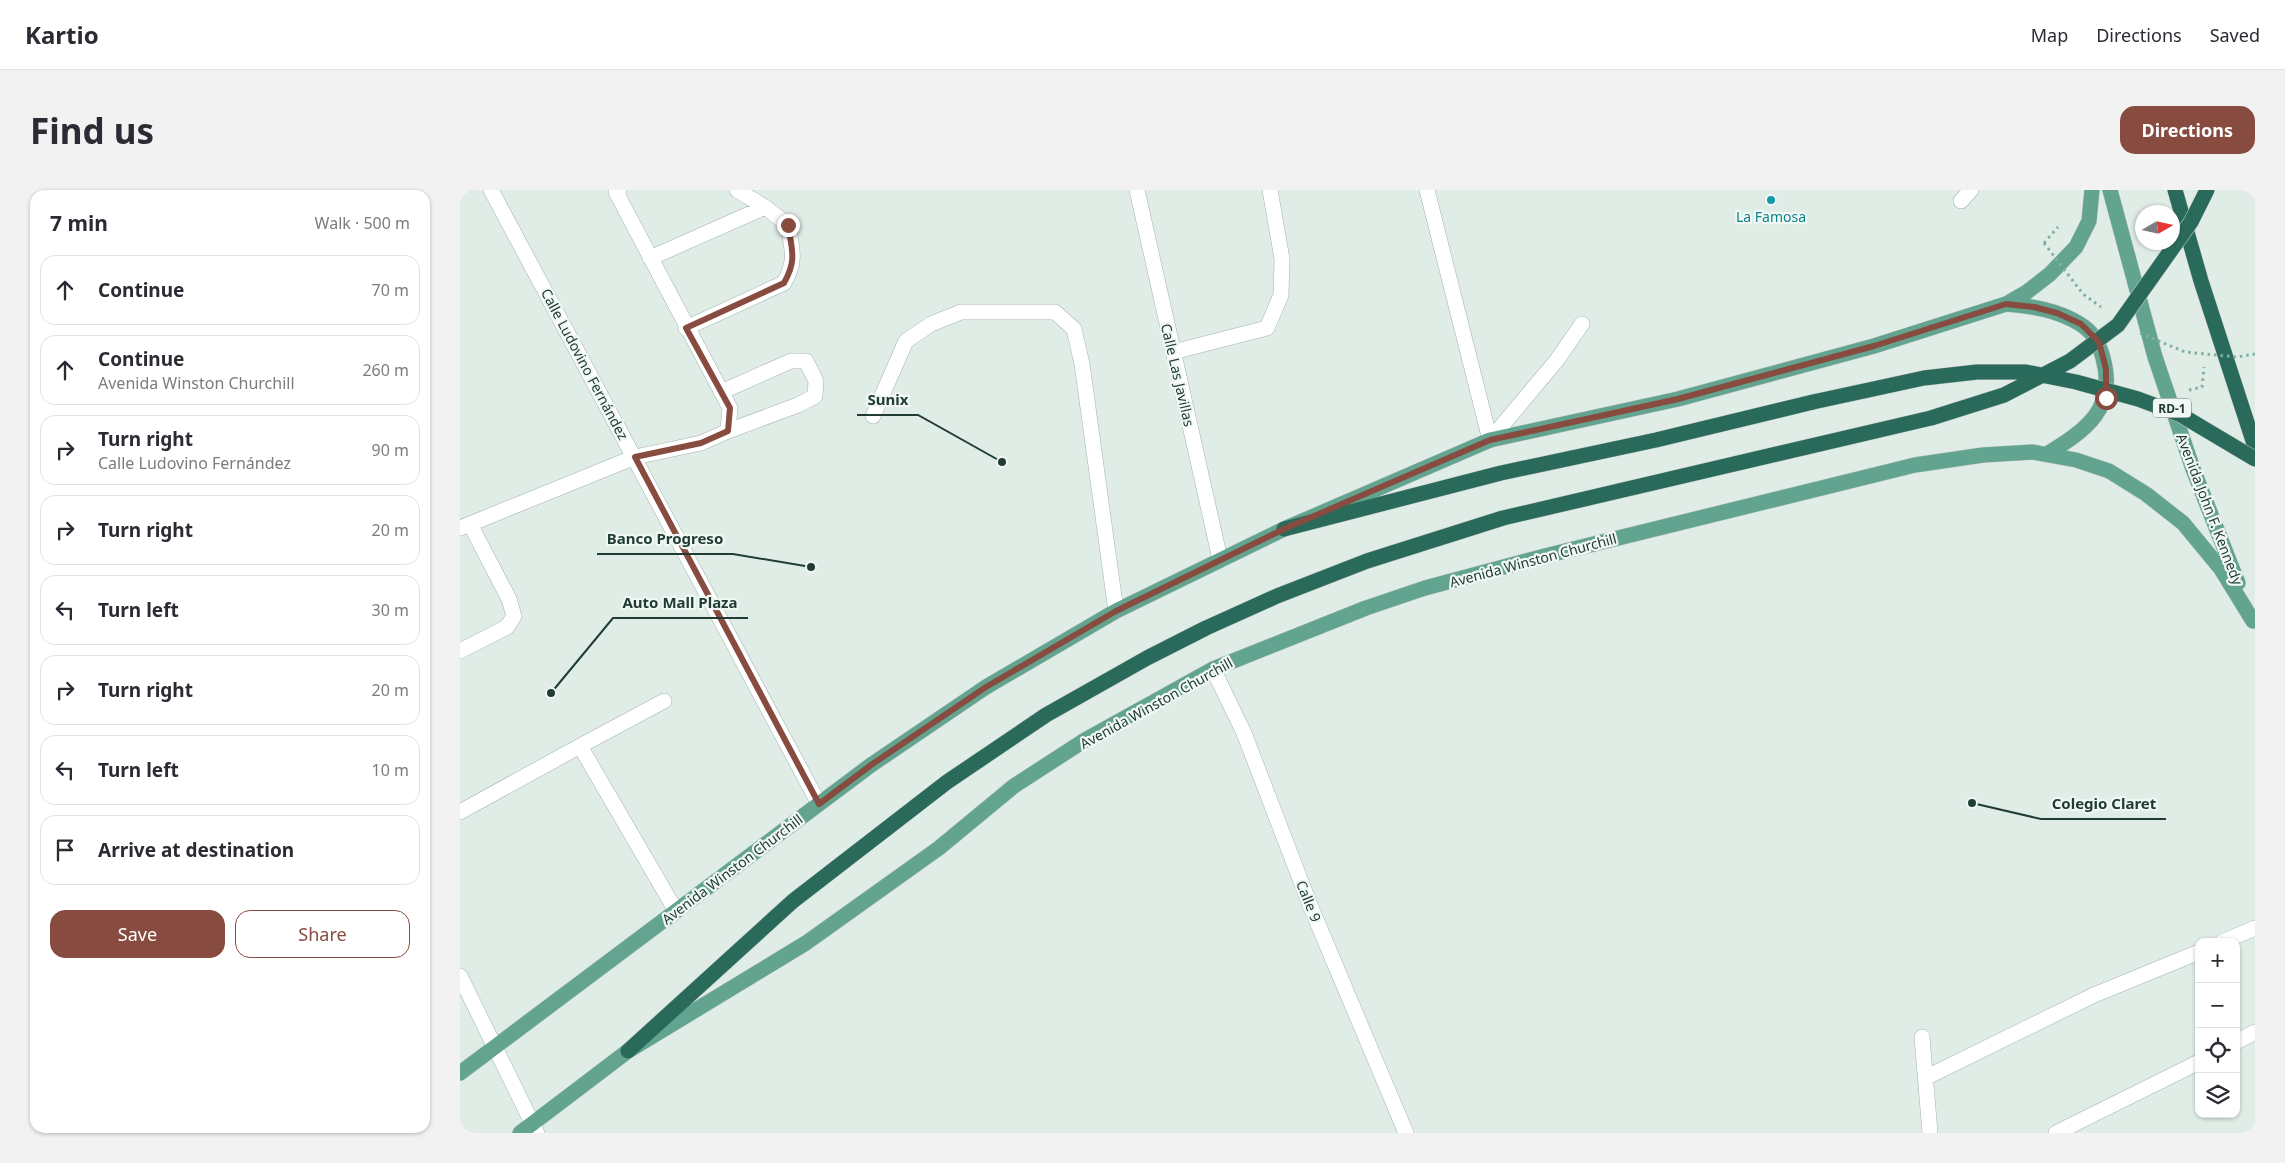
<!DOCTYPE html>
<html lang="en">
<head>
<meta charset="utf-8">
<style>
	:root { --surface:#fff; --page:#f2f2f3; --text:#2b2b33; --muted:#7c7c81; --line:#e1e1e2; --accent:#884b40 }
	body { margin:0; font-family:"Noto Sans",sans-serif; background:var(--page); color:var(--text) }
	.controls { position:absolute; right:15px; bottom:15px; display:grid; overflow:hidden; border-radius:10px; box-shadow:0 1px 4px #0004 }
	.controls button { width:45px; height:45px; display:grid; place-items:center; padding:0; border:0; border-bottom:1px solid var(--line); background:var(--surface); color:var(--text); font:25px sans-serif }
	.compass { position:absolute; left:1675px; top:15px; width:45px; height:45px; border-radius:50%; background:var(--surface); box-shadow:0 1px 4px #0004; rotate:81deg }
	.stop { position:absolute; width:15px; height:15px; margin:-11px; border:4px solid #884b40; border-radius:50%; background:#fff }
	.stop.end { background:#884b40; border-color:#fff; box-shadow:0 1px 5px #0008 }
	.list { margin:0; padding:0; list-style:none }
	h2 { display:flex; justify-content:space-between; align-items:center; height:65px; margin:0; padding:0 20px; font-size:21px }
	h2 small { font-size:16px; font-weight:400; color:var(--muted) }
	.list li { display:grid; grid-template-columns:32px 1fr auto; gap:15px; align-items:center; box-sizing:border-box; height:70px; margin:0 10px 10px; padding:0 10px; border:1px solid var(--line); border-radius:15px }
	.list b { display:block; font-size:19px; white-space:nowrap }
	.list p { margin:0; font-size:16px; white-space:nowrap; color:var(--muted) }
	.list em { font-size:16px; font-style:normal; color:var(--muted) }
	.actions { display:flex; gap:10px; padding:15px 20px }
	.actions a { flex:1; padding:11px 0; border:1px solid var(--accent); border-radius:15px; text-align:center; font-size:18px; color:var(--accent) }
	.actions .main { background:var(--accent); color:#fff }
	.icon { flex:none; width:28px; height:28px; fill:none; stroke:currentColor; stroke-width:2; stroke-linecap:round; stroke-linejoin:round }
	.map { position:relative; flex:none; width:1795px; height:943px; overflow:hidden; border-radius:15px }
	header { display:flex; align-items:center; gap:30px; box-sizing:border-box; height:70px; padding:0 25px; background:var(--surface); border-bottom:1px solid var(--line) }
	header strong { font-size:24px }
	nav { display:flex; gap:28px; margin-inline-start:auto; font-size:18px }
	.intro { display:flex; align-items:center; justify-content:space-between; box-sizing:border-box; height:120px; padding:0 30px }
	h1 { margin:0; font-size:35px }
	.button { padding:12px 22px; border-radius:15px; background:var(--accent); color:#fff; font-size:18px; font-weight:700 }
	main { display:flex; gap:30px; padding:0 30px }
	aside { flex:1; background:var(--surface); border-radius:15px; box-shadow:0 1px 4px #0004 }
	.map>svg:first-child { display:block }
	.lines { fill:none; stroke-linecap:round; stroke-linejoin:round }
	.lane-casing { stroke:#a3b4ad; stroke-width:16 }
	.street-casing { stroke:#a3b4ad; stroke-width:16 }
	.secondary-casing { stroke:#9eb8ad; stroke-width:16 }
	.primary-casing { stroke:#c1c9c6; stroke-width:16 }
	.highway-casing { stroke:#c1c9c6; stroke-width:16 }
	.path { stroke:#7fb19f; stroke-width:3; stroke-dasharray:2.5 4; stroke-linecap:butt }
	.lane { stroke:#fff; stroke-width:15 }
	.street { stroke:#fff; stroke-width:15 }
	.secondary { stroke:#fff; stroke-width:15 }
	.primary { stroke:#62a48f; stroke-width:15 }
	.highway { stroke:#2a6a5a; stroke-width:15 }
	.highway-bridge-casing { stroke:#c1c9c6; stroke-width:16; stroke-linecap:butt }
	.path-bridge { stroke:#7fb19f; stroke-width:3; stroke-dasharray:2.5 4; stroke-linecap:butt }
	.highway-bridge { stroke:#2a6a5a; stroke-width:15 }
	.route { stroke:#884b40; stroke-width:6 }
	.culture-dot { fill:#0f9aa8; stroke:#f1f8f4; stroke-width:2 }
	.labels { text-anchor:middle; dominant-baseline:central; stroke-width:4.5; stroke-linejoin:round; paint-order:stroke }
	.shield { fill:#f1f8f4; stroke:#5f756e; stroke-width:1 }
	.shield-label { font-size:12px; font-weight:bold; fill:#203d34 }
	.culture-label { font-size:14px; fill:#0d838f; stroke:#f1f8f4 }
	.street-label { font-size:14px; fill:#203d34; stroke:#f1f8f4 }
	.leader { fill:none; stroke:#203d34; stroke-width:2 }
	.callout-dot { fill:#203d34; stroke:#f1f8f4; stroke-width:2 }
	.callout-label { font-size:15px; text-anchor:middle; font-weight:bold; fill:#203d34; stroke:#f1f8f4; stroke-width:4.5; stroke-linejoin:round; paint-order:stroke }
</style>
</head>
<body>
<header>
<strong>Kartio</strong>
<nav><a>Map</a><a>Directions</a><a>Saved</a></nav>
</header>
<div class="intro"><h1>Find us</h1><a class="button">Directions</a></div>
<main>
<aside>
<h2>7 min<small>Walk · 500 m</small></h2>
<ul class="list">
<li><svg class="icon" aria-label="ahead" viewBox="0 0 24 24"><path d="M12 20V5M6 11l6-6 6 6"/></svg><div><b>Continue</b></div><em>70 m</em></li>
<li><svg class="icon" aria-label="ahead" viewBox="0 0 24 24"><path d="M12 20V5M6 11l6-6 6 6"/></svg><div><b>Continue</b><p>Avenida Winston Churchill</p></div><em>260 m</em></li>
<li><svg class="icon" aria-label="right" viewBox="0 0 24 24"><path d="M7 20v-9h11M14 6l5 5-5 5"/></svg><div><b>Turn right</b><p>Calle Ludovino Fernández</p></div><em>90 m</em></li>
<li><svg class="icon" aria-label="right" viewBox="0 0 24 24"><path d="M7 20v-9h11M14 6l5 5-5 5"/></svg><div><b>Turn right</b></div><em>20 m</em></li>
<li><svg class="icon" aria-label="left" viewBox="0 0 24 24"><path d="M17 20v-9H6M10 6l-5 5 5 5"/></svg><div><b>Turn left</b></div><em>30 m</em></li>
<li><svg class="icon" aria-label="right" viewBox="0 0 24 24"><path d="M7 20v-9h11M14 6l5 5-5 5"/></svg><div><b>Turn right</b></div><em>20 m</em></li>
<li><svg class="icon" aria-label="left" viewBox="0 0 24 24"><path d="M17 20v-9H6M10 6l-5 5 5 5"/></svg><div><b>Turn left</b></div><em>10 m</em></li>
<li><svg class="icon" aria-label="arrive" viewBox="0 0 24 24"><path d="M6 21V4h12l-3 4 3 4H6"/></svg><div><b>Arrive at destination</b></div></li>
</ul>
<div class="actions"><a class="main">Save</a><a>Share</a></div>
</aside>
<div class="map">
<svg width="1795" height="943" viewBox="0 0 1795 943">
	<rect width="100%" height="100%" fill="#e0ece6"/>
	<g class="lines">
		<g class="lane-casing">
			<path id="lane" d="M967,0L1030,250L1097,170L1122,134
				M1501,11L1511,0
				M190,68L305,17
				M226,138L324,93C337,70 332,60 328,35L305,17L277,0
				M713,162L807,138L821,105L822,69L810,0
				M261,202L331,171H346L356,191L355,206L338,215L268,241
				M413,226L446,151L471,134L501,122H595L614,139L622,174L656,421
				M0,338L175,267L241,253L268,241L270,218L156,2L159,0
				M0,461L47,437L54,426L49,409L10,334
				M120,556L204,511
				M0,622L120,556L216,721
				M1762,752L1795,738
				M1462,847L1470,943
				M1467,887L1634,805L1739,762"/>
		</g>
		<g class="street-casing">
			<path id="street" d="M31,0L359,614
				M677,0L760,369
				M753,479L784,543L850,715L946,943
				M1776,852L1795,842
				M1596,943L1739,872"/>
		</g>
		<g class="secondary-casing">
			<path id="secondary" d="M0,786L77,943"/>
		</g>
		<g class="primary-casing">
			<path id="primary" d="M1650,0L1695,167L1733,279L1778,393
				M1546,114C1571,116 1598,120 1620,134C1633,142 1639,153 1643,168C1657,219 1626,240 1587,264
				M0,883L411,575L526,497L656,421L824,339L1030,250L1218,209L1414,156L1546,114L1567,102L1590,84L1616,57L1629,31L1632,0
				M60,943L168,861L346,753L479,658L554,596L625,550L753,479L906,418L965,398L1085,366L1455,275L1523,265L1573,262L1616,270L1649,281L1686,304L1723,333L1761,379L1793,431"/>
		</g>
		<g class="highway-casing">
			<path id="highway" d="M1715,0L1741,91L1795,257
				M824,339L1041,283L1196,250L1353,212
				M168,861L333,711L487,592L586,525L687,468L746,438"/>
		</g>
		<path class="path" d="M1584,53L1598,37
			M1729,200L1742,197L1744,177"/>
		<use href="#lane" class="lane"/>
		<use href="#street" class="street"/>
		<use href="#secondary" class="secondary"/>
		<use href="#primary" class="primary"/>
		<use href="#highway" class="highway"/>
		<g class="highway-bridge-casing">
			<path id="highway-bridge" d="M1353,212L1464,188L1517,182H1566L1616,192L1678,209L1721,225L1795,269
				M746,438L817,406L907,371L1043,328L1471,228L1544,205L1610,171L1658,135L1731,32L1747,0"/>
		</g>
		<path class="path-bridge" d="M1584,53L1623,104L1641,117
			M1680,143L1725,162L1777,167L1795,164"/>
		<use href="#highway-bridge" class="highway-bridge"/>
	</g>
	<g class="lines">
		<path class="route" d="M328,35C332,60 337,70 324,93L226,138L270,218L268,241L241,253L175,267L359,614L411,575L526,497L656,421L824,339L1030,250L1218,209L1414,156L1546,114L1574,117L1597,123L1621,134L1639,152L1646,179V208"/>
	</g>
	<circle class="culture-dot" cx="1311" cy="10" r="5"/>
	<g class="labels">
		<rect class="shield" x="1693" y="208.5" width="38" height="19" rx="4"/>
		<g class="shield-label">
			<text x="1712" y="218">RD-1</text>
		</g>
		<g class="culture-label">
			<text x="1311" y="26">La Famosa</text>
		</g>
		<g class="street-label">
			<text transform="translate(125 174) rotate(62)">Calle Ludovino Fernández</text>
			<text transform="translate(718 185) rotate(77)">Calle Las Javillas</text>
			<text transform="translate(1750 319) rotate(69)">Avenida John F. Kennedy</text>
			<text transform="translate(1073 370) rotate(-15)">Avenida Winston Churchill</text>
			<text transform="translate(696 513) rotate(-29)">Avenida Winston Churchill</text>
			<text transform="translate(272 679) rotate(-37)">Avenida Winston Churchill</text>
			<text transform="translate(849 711) rotate(68)">Calle 9</text>
		</g>
	</g>
	<path class="leader" d="M542 272L458 225H397M351 377L273 364H137M91 503L153 428H288M1512 613L1581 629H1706"/>
	<g class="callout-dot">
		<circle cx="542" cy="272" r="5"/>
		<circle cx="351" cy="377" r="5"/>
		<circle cx="91" cy="503" r="5"/>
		<circle cx="1512" cy="613" r="5"/>
	</g>
	<g class="callout-label">
		<text x="428" y="215">Sunix</text>
		<text x="205" y="354">Banco Progreso</text>
		<text x="220" y="418">Auto Mall Plaza</text>
		<text x="1644" y="619">Colegio Claret</text>
	</g>
</svg>
<div class="controls">
<button>+</button>
<button>−</button>
<button><svg class="icon" aria-label="locate" viewBox="0 0 24 24"><circle cx="12" cy="12" r="6"/><path d="M12 2v4M12 18v4M2 12h4M18 12h4"/></svg></button>
<button><svg class="icon" aria-label="layers" viewBox="0 0 24 24"><path d="M12 4l9 5-9 5-9-5zM3 14l9 5 9-5"/></svg></button>
</div>
<svg class="compass" viewBox="-18 -18 36 36"><path d="M0-13l5 13h-10z" fill="#e53935"/><path d="M0 13l5-13h-10z" fill="#7c7c81"/></svg>
<div class="stop" style="left:1646px;top:208px"></div>
<div class="stop end" style="left:328px;top:35px"></div>
</div>
</main>
</body>
</html>
